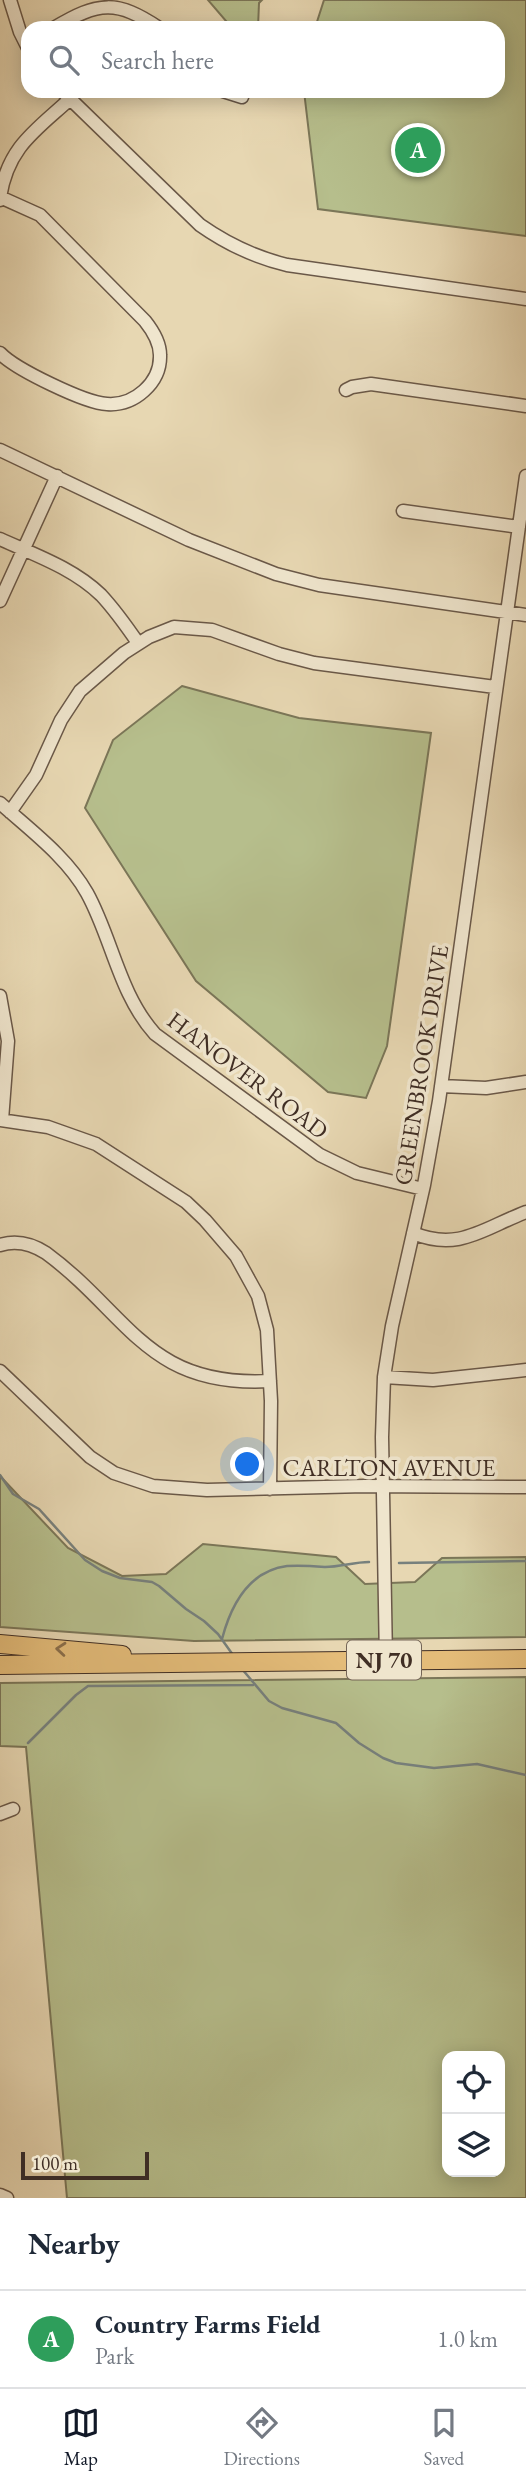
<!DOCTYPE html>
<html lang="en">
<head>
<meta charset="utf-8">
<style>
	:root { --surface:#fff; --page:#f2f2f3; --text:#1f2937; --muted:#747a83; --line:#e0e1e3; --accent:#111827 }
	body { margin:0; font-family:"EB Garamond",serif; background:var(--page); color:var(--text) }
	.controls { position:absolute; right:21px; bottom:21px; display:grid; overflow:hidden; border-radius:14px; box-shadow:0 4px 18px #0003 }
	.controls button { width:63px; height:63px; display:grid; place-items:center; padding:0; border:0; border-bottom:2px solid var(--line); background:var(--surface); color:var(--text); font:35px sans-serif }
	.scale { position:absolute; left:21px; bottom:18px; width:128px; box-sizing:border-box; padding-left:7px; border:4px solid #402e24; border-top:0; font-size:19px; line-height:24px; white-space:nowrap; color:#402e24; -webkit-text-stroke:5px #efe5cd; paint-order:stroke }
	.you { position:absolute; left:248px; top:1465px; width:24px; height:24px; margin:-18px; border:5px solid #fff; border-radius:50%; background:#1a73e8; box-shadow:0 0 0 10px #1a73e833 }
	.badge { display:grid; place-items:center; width:46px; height:46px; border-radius:50%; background:var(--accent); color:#fff; font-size:23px; font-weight:700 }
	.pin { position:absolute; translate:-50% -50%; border:4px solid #fff; box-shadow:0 2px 7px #0006 }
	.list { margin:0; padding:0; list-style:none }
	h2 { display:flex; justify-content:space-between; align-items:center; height:91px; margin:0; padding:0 28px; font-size:30px }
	h2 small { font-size:23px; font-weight:400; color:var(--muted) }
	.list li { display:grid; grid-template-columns:46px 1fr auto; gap:21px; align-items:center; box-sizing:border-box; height:98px; padding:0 28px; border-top:2px solid var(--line) }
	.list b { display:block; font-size:26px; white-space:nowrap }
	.list p { margin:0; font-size:23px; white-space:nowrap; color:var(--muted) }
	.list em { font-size:23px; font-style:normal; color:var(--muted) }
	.icon { flex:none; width:38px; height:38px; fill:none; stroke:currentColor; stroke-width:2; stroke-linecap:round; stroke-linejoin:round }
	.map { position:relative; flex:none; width:526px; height:2198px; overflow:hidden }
	.search { position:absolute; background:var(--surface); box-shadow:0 4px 18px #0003; left:21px; right:21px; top:21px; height:77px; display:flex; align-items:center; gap:18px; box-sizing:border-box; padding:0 24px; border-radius:21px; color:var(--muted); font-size:26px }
	.sheet { height:189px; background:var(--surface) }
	nav { display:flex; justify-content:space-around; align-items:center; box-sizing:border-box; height:98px; border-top:2px solid var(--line); background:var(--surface); font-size:19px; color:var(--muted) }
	nav a { display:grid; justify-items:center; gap:4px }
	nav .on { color:var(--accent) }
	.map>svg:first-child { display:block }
	.green { fill:#b6be8c; stroke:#7b7658; stroke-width:2; fill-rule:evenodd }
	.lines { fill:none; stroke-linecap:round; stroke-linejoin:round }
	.stream { stroke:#77807d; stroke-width:2.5 }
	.minor-casing { stroke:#6a5848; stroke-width:15 }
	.highway-casing { stroke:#402e24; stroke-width:20 }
	.minor { stroke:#efe5cd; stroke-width:12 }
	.highway { stroke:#e4bc79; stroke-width:18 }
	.oneway { stroke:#8a6e4a }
	.labels { text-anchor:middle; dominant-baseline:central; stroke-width:7; stroke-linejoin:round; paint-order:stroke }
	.shield { fill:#efe5cd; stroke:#746557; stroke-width:2 }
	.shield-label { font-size:23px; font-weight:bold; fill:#402e24 }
	.street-label { font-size:24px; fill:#402e24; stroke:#efe5cd }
</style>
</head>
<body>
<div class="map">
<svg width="526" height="2198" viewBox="0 0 526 2198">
	<rect width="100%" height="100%" fill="#e7d7b2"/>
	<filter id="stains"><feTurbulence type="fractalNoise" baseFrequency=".00286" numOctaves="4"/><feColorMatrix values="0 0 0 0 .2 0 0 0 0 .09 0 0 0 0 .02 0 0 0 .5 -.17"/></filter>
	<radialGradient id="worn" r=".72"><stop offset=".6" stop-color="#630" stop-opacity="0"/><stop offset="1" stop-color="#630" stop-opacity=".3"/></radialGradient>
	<path class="green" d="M208,0H262L259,3L258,28H232Z
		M324,0H526V236L318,209L304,91H498V28H315Z
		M182,686L299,718L431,733L387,1046L366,1098L328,1092L196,981L85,808L113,740Z
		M0,1476L68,1548L122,1576L166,1574L203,1544L336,1557L365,1584L415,1582L442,1558L526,1557V1637L194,1641L0,1627Z
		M526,1677V2198H67L26,1747L0,1746V1683ZM447,2056H500V2172H447Z"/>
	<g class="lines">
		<path class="stream" d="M0,1475L13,1494L39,1509L85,1560L102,1571L120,1578L152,1582L159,1586L186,1609L204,1621L218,1634L233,1655
			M399,1563L526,1561
			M222,1639C231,1605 248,1571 287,1566C299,1565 313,1566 325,1567C340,1567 354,1562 369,1562
			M242,1669L269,1701L282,1708L336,1723L359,1743L383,1758L396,1763L434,1768L477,1764L526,1775
			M28,1743L76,1695L88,1686L253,1685"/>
		<g class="minor-casing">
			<path id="minor" d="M10,0L20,32L28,48
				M54,28C99,1 117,0 159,28
				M62,91L200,225C227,244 254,257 287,265L526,299
				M223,91L242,97
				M0,197C8,147 35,131 70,99
				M0,200V197L40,215L145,321C153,331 160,342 160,355C161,383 134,406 107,404C85,403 15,369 0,353
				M346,390L352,387L371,384L526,406
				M0,450L189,540L276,574L319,585L526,615
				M403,511L519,527
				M0,539C35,555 73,568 101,595C115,610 127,627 138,643
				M0,601L57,476
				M0,803C30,830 67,857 87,893C112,938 119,994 155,1034L320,1155L357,1173L423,1189
				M10,812L36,775L61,720L80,691L124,653L149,637L174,627L212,630L279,654L314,663L495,687
				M0,996L8,1041L2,1120
				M441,1086L486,1088L526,1082
				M0,1120L48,1127L96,1144L186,1202L205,1220L236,1256L258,1296L267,1330L271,1401L270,1489
				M413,1233C459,1252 484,1228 526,1212
				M0,1245C16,1240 32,1244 46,1253C129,1314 147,1388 270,1381
				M0,1371L90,1457L114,1473L153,1486L207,1490L365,1486L526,1487
				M384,1377L433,1380L526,1370
				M386,1660L382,1437L384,1377L392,1326L424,1185L439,1101L526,476
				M0,1814L13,1809
				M0,2195L7,2198"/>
		</g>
		<g class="highway-casing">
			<path id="highway" d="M0,1644L122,1655
				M0,1665L526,1659"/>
		</g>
		<use href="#minor" class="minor"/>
		<use href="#highway" class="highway"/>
	</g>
	<defs><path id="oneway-chevron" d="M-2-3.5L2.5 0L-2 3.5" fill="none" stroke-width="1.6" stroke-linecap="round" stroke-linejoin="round" transform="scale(1.75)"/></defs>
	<use class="oneway" href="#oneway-chevron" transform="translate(61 1649) rotate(-175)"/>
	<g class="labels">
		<rect class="shield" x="347" y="1640.5" width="74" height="39" rx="5"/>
		<g class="shield-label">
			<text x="384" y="1660">NJ 70</text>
		</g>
		<g class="street-label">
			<text transform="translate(421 1065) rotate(-81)">GREENBROOK DRIVE</text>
			<text transform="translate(248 1075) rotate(37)">HANOVER ROAD</text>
			<text x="389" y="1467">CARLTON AVENUE</text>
		</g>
	</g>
	<rect width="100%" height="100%" filter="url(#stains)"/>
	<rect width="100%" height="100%" fill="url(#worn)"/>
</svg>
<div class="controls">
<button><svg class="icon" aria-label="locate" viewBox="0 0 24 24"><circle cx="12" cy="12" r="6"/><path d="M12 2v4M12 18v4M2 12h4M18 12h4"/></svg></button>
<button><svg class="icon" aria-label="layers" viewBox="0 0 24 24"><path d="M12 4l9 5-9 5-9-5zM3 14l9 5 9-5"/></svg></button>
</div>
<div class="scale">100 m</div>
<div class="you"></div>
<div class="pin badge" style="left:418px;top:150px;background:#2e9e5b">A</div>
<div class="search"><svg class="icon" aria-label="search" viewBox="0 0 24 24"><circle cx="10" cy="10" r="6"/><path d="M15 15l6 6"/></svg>Search here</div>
</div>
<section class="sheet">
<h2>Nearby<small></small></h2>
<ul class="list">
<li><span class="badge" style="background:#2e9e5b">A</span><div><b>Country Farms Field</b><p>Park</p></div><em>1.0 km</em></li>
</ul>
</section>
<nav>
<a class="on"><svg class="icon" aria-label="map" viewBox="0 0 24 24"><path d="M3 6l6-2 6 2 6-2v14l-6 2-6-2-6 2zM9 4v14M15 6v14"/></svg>Map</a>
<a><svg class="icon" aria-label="directions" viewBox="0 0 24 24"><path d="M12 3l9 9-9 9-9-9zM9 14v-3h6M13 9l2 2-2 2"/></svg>Directions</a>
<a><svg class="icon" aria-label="saved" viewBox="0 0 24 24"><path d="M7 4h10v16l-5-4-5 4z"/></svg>Saved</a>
</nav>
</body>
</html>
